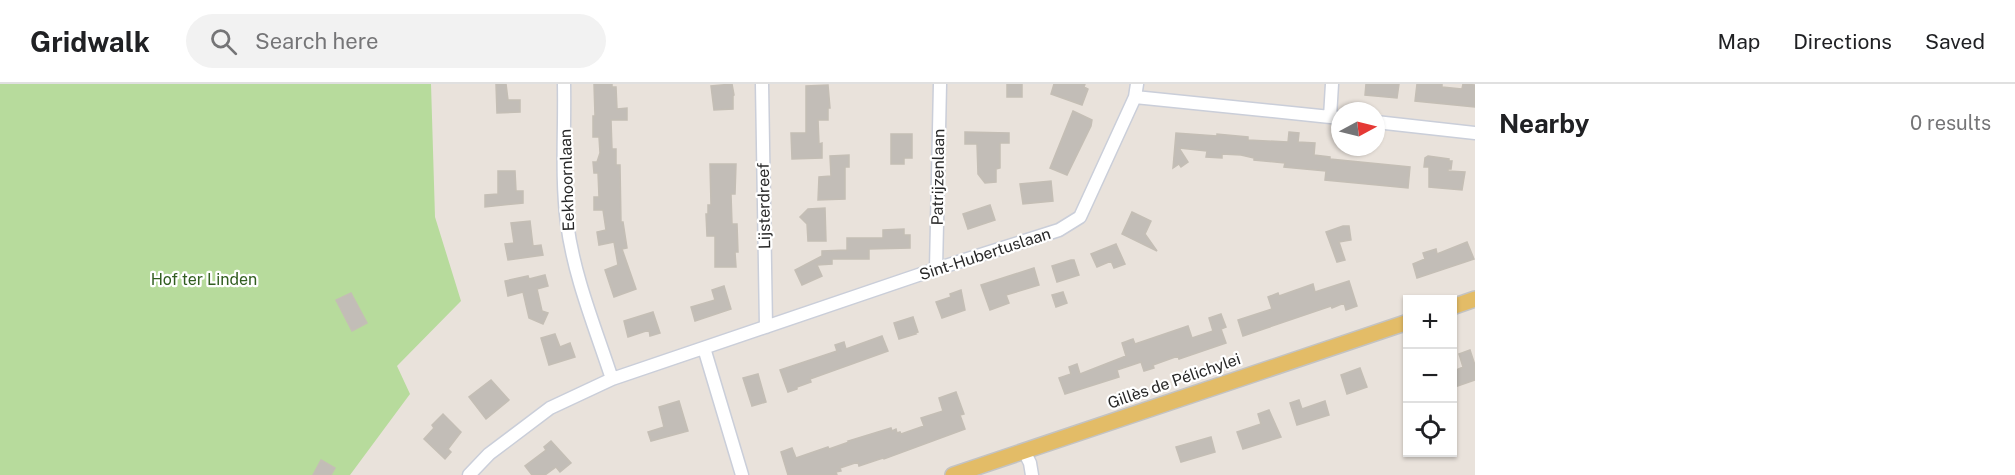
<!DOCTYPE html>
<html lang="en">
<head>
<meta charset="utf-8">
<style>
	:root { --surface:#fff; --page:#f2f2f2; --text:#202124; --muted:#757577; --line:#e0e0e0 }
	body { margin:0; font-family:"Public Sans",sans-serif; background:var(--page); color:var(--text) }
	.controls { position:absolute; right:18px; bottom:18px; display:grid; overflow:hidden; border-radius:0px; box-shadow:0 2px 4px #0004 }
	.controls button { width:54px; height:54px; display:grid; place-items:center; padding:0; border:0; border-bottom:2px solid var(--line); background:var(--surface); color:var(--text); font:30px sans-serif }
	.compass { position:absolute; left:1331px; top:18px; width:54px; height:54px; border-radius:50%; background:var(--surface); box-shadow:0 2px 4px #0004; rotate:83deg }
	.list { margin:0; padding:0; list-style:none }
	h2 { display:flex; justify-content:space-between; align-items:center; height:78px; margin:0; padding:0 24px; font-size:26px }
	h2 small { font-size:20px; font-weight:400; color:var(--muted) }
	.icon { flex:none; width:33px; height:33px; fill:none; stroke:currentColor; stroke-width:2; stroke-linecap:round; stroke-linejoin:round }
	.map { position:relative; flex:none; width:1475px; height:391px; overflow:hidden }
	header { display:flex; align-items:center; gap:36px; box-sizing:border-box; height:84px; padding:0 30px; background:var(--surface); border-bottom:2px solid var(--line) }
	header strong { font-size:28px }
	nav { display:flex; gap:33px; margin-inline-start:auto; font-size:21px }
	.search { width:420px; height:54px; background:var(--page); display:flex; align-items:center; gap:15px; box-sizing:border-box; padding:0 21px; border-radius:33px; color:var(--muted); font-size:22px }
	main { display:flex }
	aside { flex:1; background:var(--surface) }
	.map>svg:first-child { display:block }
	.green { fill:#b7db9c }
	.building { fill:#c2bdb7; stroke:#c4beb5; stroke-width:1.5 }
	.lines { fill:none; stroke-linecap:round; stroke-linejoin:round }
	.minor-casing { stroke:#caced9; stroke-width:15 }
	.major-casing { stroke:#c3c3c3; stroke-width:18 }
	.minor { stroke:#fff; stroke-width:12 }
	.major { stroke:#e3bc67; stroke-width:15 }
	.labels { text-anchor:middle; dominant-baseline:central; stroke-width:4.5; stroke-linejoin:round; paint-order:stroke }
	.street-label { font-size:16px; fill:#282828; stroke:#fff }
	.park-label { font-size:16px; fill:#325e20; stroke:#fff }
</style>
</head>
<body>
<header>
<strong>Gridwalk</strong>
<div class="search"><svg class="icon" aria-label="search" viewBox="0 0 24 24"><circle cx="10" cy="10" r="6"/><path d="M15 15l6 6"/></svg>Search here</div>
<nav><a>Map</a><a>Directions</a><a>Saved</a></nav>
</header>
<main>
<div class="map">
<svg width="1475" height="391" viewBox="0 0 1475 391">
	<rect width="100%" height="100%" fill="#e9e2db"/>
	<path class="green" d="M0,0H431L435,133L461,217L397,282L410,310L350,391H0Z"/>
	<path class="building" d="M496,0H506L508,16H520V28L497,29Z
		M594,0H612V3H616L617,25L627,24V36H611L612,65H616V81H620L621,138H623L627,164L622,165L636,205L614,213L605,186L618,181L614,158L599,161L597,148L606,146L603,126H594V113H599L598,89H594L593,78H597L600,69L599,53H593V32H595Z
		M732,0L734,11L733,12V25L714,26L711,2Z
		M1007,0H1022V13H1007Z
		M1054,0H1085L1084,3L1088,5L1082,21L1051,10Z
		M1366,0H1399L1397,14L1365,11Z
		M1417,0H1442V3L1462,5L1463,0L1475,1V23L1415,17Z
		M828,1L830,24H828V36H818L819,60L822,59V74L792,75L791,49H806V2Z
		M1073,27L1092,36L1091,42L1067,91L1050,84Z
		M965,48L1009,49V59H1000V84L996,85V98L985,99L978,90L977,60H965Z
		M1289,48L1299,49L1298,58L1315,59L1314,71L1330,73V75L1410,83L1408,104L1325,96L1326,87L1284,83L1285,79L1254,76V74L1241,71L1222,70V74L1206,73L1207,67L1179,64L1188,78L1181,83L1179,80L1173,84L1176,49L1217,52V50L1248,53V56L1288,58Z
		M891,50H912V74H904V80H891Z
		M849,71V83H845V115L818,116L819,93L831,92L830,72Z
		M1428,72L1449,75V77H1452L1451,85H1448V87L1465,88L1462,106L1429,103V83H1424L1425,74Z
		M710,80H736L735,110H731L732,140H737L738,168H735L736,183H715V152H707L706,130H708V121H711Z
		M498,87H515L516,107H523V119L485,123V111L498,110Z
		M1051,97L1053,117L1023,120L1020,100Z
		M990,121L995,136L968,145L963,130Z
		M825,124L826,157H808L807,140L800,133L808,125Z
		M1132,128L1151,137L1145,150L1157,167L1122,150Z
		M530,137L533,162L541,161L543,171L508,176L505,160L514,159L511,139Z
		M1343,142H1349L1351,156L1339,158L1345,176L1337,178L1326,148Z
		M904,145V151H910V164L869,165V175H832V180L817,181L822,192L802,201L795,186L822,172V167L847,166V154H883V146Z
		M1467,158L1474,175L1417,194L1413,180L1425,175L1423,169L1436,165L1437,170Z
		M1116,160L1125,180L1114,184L1111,177L1097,183L1091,170Z
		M1071,176H1074L1079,191L1057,198L1052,182Z
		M1034,184L1039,201L1006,211L1009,219L990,226L981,201Z
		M545,191L548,202L537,205L542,227L548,229L543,240L529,234L523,208L508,212L505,197L528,192L529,195Z
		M1349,197L1357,222L1346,226L1344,219L1332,224L1331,222L1243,252L1238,236L1272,225L1268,213L1278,209L1279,212L1313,200L1315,208Z
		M724,202L731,225L695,237L691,223L715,216L712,206Z
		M961,206L965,226L942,234L936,218L951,213L950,210Z
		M1063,208L1067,219L1056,223L1052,211Z
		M351,209L367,239L352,247L336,216Z
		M653,228L660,249L650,252L649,246L628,253L624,237Z
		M1221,230L1226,243L1221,245L1226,259L1179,275L1178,272L1153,281L1154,284L1144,287L1141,278L1117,286L1119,293L1065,310L1059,294L1071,290L1069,283L1077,280L1080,290L1126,272L1122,259L1133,255L1135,260L1188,242L1192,254L1213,247L1209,234Z
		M913,233L918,248L915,249L916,250L899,255L894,239Z
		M555,250L560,263L570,259L575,273L549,281L541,254Z
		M882,252L888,267L810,295L811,298L797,303V305L788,308L780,286L837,267L835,261L844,258L846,265Z
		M1470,266L1475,281V296L1452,304V288L1463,283L1459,270Z
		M1360,284L1367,303L1347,310L1341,291Z
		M758,290L766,318L752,322L743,294Z
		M491,296L509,316L486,335L469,313Z
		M956,308L964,330L960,331L965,345L884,375L883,374L859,382L858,378L840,384L841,387L836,388L837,391H788L781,368L792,364L796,374L828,363L829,365L849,358L848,357L891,344L892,347L896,345L897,349L900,348L901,350L924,342L921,334L943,327L939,314Z
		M1299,316L1302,325L1325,317L1329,331L1297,341L1290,319Z
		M679,317L688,347L651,357L648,348L664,343L659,323Z
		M1269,326L1281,353L1243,365L1237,348L1261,340L1258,330Z
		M443,330L461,348L448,365L451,368L445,375L424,355L434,344L432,341Z
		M1211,353L1215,368L1181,378L1176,363Z
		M551,357L571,379L560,388L556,383L545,391H532L525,382L546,366L544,363Z
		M321,376L335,384L331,391H313Z"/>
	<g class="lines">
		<g class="minor-casing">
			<path id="minor" d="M564,0C565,46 561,93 567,139C574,193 595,243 612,295
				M762,0L766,243
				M1135,13L1340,34
				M1330,33L1332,0
				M1376,38L1475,49
				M936,185L940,0
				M704,264L742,391
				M1024,367L1030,379L1032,391
				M469,391L489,370L550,324L612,295L936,185L1059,146L1080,133L1135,13L1137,0"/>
		</g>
		<g class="major-casing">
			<path id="major" d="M1452,223L1475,215
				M953,391L1408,238"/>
		</g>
		<use href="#minor" class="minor"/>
		<use href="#major" class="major"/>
	</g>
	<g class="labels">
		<g class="street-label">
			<text transform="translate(938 93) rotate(-89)">Patrijzenlaan</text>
			<text transform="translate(567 96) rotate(-92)">Eekhoornlaan</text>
			<text transform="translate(764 122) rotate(-91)">Lijsterdreef</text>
			<text transform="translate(985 170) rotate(-18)">Sint-Hubertuslaan</text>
			<text transform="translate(1174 297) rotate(-19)">Gillès de Pélichylei</text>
		</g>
		<g class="park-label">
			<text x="204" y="195">Hof ter Linden</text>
		</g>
	</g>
</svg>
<div class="controls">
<button>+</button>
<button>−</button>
<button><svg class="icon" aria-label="locate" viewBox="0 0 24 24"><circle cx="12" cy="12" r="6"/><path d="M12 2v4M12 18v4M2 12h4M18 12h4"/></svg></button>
</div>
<svg class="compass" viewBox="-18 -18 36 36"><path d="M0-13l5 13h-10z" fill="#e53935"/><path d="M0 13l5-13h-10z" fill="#757577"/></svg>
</div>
<aside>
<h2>Nearby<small>0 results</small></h2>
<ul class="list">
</ul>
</aside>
</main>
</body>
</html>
